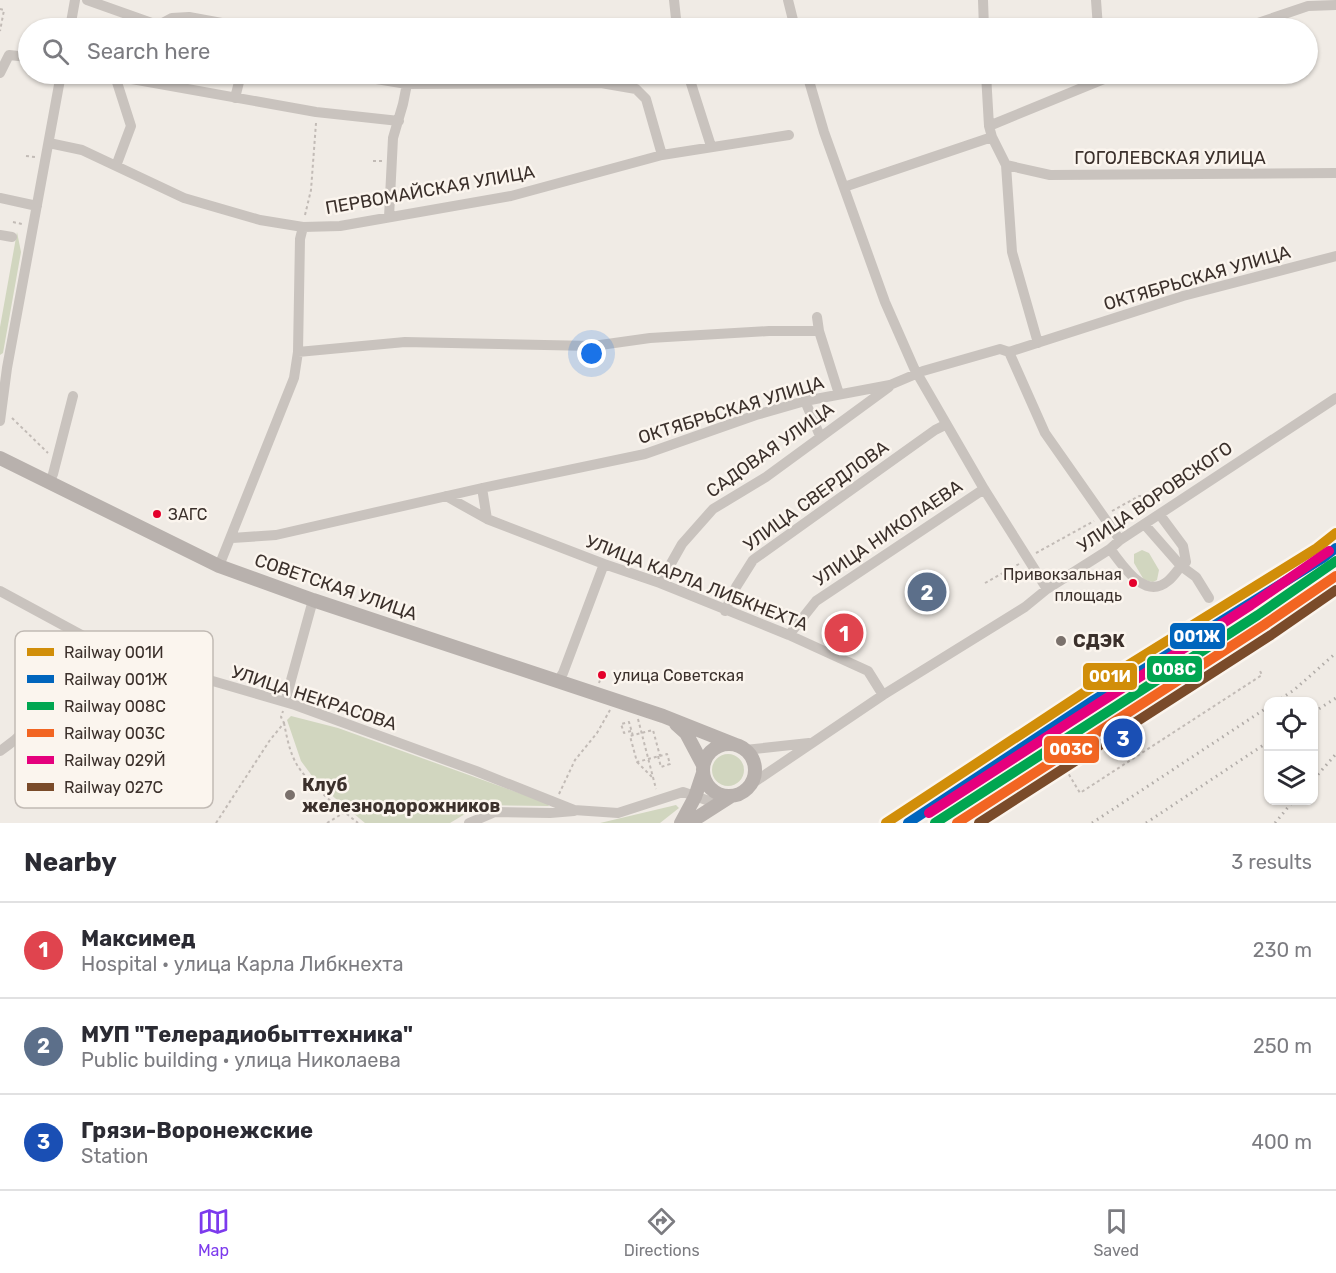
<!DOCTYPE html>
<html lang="en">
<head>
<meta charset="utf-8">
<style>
	:root { --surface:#fff; --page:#f7f7f7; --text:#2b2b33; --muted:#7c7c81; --line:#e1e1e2; --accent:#7c3aed }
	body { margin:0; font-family:Rubik,sans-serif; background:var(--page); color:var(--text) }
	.controls { position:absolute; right:18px; bottom:18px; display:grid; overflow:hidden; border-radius:12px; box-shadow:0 2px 4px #0004 }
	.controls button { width:54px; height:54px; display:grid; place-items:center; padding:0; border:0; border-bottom:2px solid var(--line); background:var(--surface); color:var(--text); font:30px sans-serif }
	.you { position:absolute; left:592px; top:354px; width:21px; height:21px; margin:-15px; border:4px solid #fff; border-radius:50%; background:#1a73e8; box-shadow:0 0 0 9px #1a73e833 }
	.badge { display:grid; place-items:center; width:39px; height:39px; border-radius:50%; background:var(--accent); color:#fff; font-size:20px; font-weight:700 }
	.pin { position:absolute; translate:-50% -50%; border:3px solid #fff; box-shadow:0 2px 6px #0006 }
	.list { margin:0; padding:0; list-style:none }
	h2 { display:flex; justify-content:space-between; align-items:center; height:78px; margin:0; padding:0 24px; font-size:26px }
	h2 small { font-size:20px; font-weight:400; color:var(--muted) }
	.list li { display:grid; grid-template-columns:39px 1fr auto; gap:18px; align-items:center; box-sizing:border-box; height:96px; padding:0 24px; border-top:2px solid var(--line) }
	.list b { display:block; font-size:22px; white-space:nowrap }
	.list p { margin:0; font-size:20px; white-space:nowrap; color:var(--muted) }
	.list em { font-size:20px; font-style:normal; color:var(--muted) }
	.icon { flex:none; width:33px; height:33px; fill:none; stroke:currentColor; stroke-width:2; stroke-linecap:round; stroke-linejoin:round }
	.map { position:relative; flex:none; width:1336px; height:823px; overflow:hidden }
	.search { position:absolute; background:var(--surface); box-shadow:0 2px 4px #0004; left:18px; right:18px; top:18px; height:66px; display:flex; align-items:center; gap:15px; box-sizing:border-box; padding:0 21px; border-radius:33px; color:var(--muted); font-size:22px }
	.sheet { height:366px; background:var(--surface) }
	nav { display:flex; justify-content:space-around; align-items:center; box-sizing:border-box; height:84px; border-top:2px solid var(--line); background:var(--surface); font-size:16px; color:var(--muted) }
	nav a { display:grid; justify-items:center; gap:3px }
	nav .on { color:var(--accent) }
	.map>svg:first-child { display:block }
	.green { fill:#d1d6bf }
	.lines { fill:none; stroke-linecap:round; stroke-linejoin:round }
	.path { stroke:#c2bbb6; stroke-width:2; stroke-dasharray:3 3; stroke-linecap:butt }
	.minor { stroke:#c9c3be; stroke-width:10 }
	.major { stroke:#b8b1ad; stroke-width:14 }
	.rail { stroke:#b1aca8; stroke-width:3; stroke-dasharray:1.5 4.5; stroke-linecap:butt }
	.rail-1-casing { stroke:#fbf5ee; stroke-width:15 }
	.rail-2-casing { stroke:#fbf5ee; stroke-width:15 }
	.rail-3-casing { stroke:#fbf5ee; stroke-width:15 }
	.rail-4-casing { stroke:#fbf5ee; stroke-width:15 }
	.rail-5-casing { stroke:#fbf5ee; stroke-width:15 }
	.rail-6-casing { stroke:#fbf5ee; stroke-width:15 }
	.rail-1 { stroke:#d18e09; stroke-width:10 }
	.rail-2 { stroke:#0065bd; stroke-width:10 }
	.rail-3 { stroke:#00a651; stroke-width:10 }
	.rail-4 { stroke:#f26522; stroke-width:10 }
	.rail-5 { stroke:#e5007d; stroke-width:10 }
	.rail-6 { stroke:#7a4b2a; stroke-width:10 }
	.bus-dot { fill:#e4002b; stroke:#fbf5ee; stroke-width:2 }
	.poi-dot { fill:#7a716c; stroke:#fbf5ee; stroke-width:2 }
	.labels { text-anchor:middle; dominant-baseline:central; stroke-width:5; stroke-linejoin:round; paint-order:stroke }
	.bus-label { font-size:16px; fill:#3b302b; stroke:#fbf5ee; text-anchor:start }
	.street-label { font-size:18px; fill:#3b302b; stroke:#fbf5ee }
	.poi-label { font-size:18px; font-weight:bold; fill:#3b302b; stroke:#fbf5ee; text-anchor:start }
	.key { fill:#fbf5ee; stroke:#c1bab4; stroke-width:1.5 }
	.key-label { font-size:16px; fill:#3b302b }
	.line-badge { stroke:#fbf5ee; stroke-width:2 }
	.badge-label { font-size:16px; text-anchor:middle; font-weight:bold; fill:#fff }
</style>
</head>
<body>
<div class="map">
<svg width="1336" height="823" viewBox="0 0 1336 823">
	<rect width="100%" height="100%" fill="#f0ebe5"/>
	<path class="green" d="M17,232L21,252L3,353L0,355V327Z
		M1142,550L1149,553L1159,570L1157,580L1153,582L1144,580L1134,563V554Z
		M291,716L338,728L547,803L549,806L480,805L450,823H365L318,784L301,761L287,720Z
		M712 770a16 16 0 1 1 32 0a16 16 0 1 1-32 0Z
		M676,805L679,808L660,823H600Z"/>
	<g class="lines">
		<path class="path" d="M0,9L4,10L0,31
			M26,156L35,157
			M373,161H382
			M305,215L311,190L316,123
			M13,222L22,224
			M12,418L48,453
			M1112,511L1139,496L1159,495
			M1036,553L1094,521
			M985,583L1019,564
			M1213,606L1232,637
			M1254,636L1248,628L1056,753L1080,793L1262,675L1260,671
			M1239,641L1238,639L1245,634L1249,639
			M599,683L602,675
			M638,719L656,789
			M284,723C287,738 290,755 299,768C314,789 338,807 358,823
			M631,731L624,733L621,724L629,722L633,736
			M178,732L206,689
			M658,756L661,767L670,764L667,754L637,762L630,736L653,730L660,756
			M637,762L652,777
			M559,794L575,760L597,733L610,710
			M216,823L270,740L284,723L281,717L283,711
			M327,823L345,812"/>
		<path class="minor" d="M87,0L163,27
			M674,0L677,28
			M788,0L795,28
			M983,0L984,28
			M1096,0L1098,28
			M159,25L172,18L189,17L238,26L272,28
			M70,28L75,0
			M124,28L126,14
			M1243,28L1308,6L1336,5
			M0,73L9,55L28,57
			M346,74L407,84L601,83L636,89L646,99L662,155
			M688,74L711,146
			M807,74L824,132L885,302L914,368L984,489L1047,589
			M986,74L989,126L992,137L1006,165L1012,252L1038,343
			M235,98L241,74
			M989,126L1116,74
			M49,143L82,150L184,198L260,220L303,227L340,226L511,196L662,155L789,135
			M1006,165L1050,175L1336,173
			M116,166L131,126L115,76L316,112L399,121
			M844,187L992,137
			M0,198L37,206
			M389,217L393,138L403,104L407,84
			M0,235L12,237
			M817,317L819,331
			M298,352L405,342L593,346L650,338L769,331H819L839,394
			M1009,352L1045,433L1120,540
			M805,401L820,436
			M0,421L7,368L61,74
			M49,483L53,474L73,396
			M446,496L487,519L482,488
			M1160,515L1183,546L1186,562L1181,566L1196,577L1209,598
			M487,519L604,564L660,583L789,635L868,671L883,695
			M232,538L276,535L482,488L645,454L756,415L805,401L890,385L923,371L1000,349L1009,352L1183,296L1336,256
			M1110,549C1123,565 1144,601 1168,581C1173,577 1177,571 1181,566L1145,525
			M219,566L294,378L298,352L300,239L303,227
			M660,583L682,544L713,509L766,477L889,387
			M0,591L85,637L144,661L295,705L476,771L574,810L618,813L683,792L718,804
			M725,611L736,587L753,560L935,430L945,425
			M789,635L816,601L984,489
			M558,681L563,673L604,564
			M285,702L313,600
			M745,750L809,743
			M0,751C41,724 64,680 85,637
			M750,785L883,695L1025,607L1047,589L1110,549L1120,540L1336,398
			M469,823L495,812L550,813L574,811"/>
		<path class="major" d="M0,458L219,566L313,600L663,716L736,745
			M676,724L686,733L703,765
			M703 770a26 26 0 1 1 52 0a26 26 0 1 1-52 0Z
			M681,823L695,797L703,773
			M689,823L731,796"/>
		<path class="rail" d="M1276,702L1294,690L1336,653
			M1314,712L1336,698
			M1314,779L1336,754
			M1092,823L1268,707
			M1146,823L1268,742
			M1275,823L1294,800"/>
		<g class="rail-1-casing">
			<path id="rail-1" d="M886,823L1088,690L1317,548L1336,533"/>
		</g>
		<g class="rail-2-casing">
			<path id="rail-2" d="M908,823L1094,700L1323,558L1336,548"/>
		</g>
		<g class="rail-3-casing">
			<path id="rail-3" d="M935,823L1258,615L1336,561"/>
		</g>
		<g class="rail-4-casing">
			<path id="rail-4" d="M957,823L1264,625L1336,576"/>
		</g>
		<g class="rail-5-casing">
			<path id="rail-5" d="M929,813L1251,605L1329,551"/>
		</g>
		<g class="rail-6-casing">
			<path id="rail-6" d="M979,823L1271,635L1336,590"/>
		</g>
		<use href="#rail-1" class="rail-1"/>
		<use href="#rail-2" class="rail-2"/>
		<use href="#rail-3" class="rail-3"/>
		<use href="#rail-4" class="rail-4"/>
		<use href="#rail-5" class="rail-5"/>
		<use href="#rail-6" class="rail-6"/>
	</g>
	<g class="bus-dot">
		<circle cx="157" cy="514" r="5"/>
		<circle cx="1133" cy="583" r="5"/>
		<circle cx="602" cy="675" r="5"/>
	</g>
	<g class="poi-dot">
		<circle cx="1061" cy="641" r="6"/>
		<circle cx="290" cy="795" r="6"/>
	</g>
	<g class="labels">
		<g class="bus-label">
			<text x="168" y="514">ЗАГС</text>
			<text x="1122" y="574" text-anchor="end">Привокзальная<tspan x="1122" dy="21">площадь</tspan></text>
			<text x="613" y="675">улица Советская</text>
		</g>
		<g class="street-label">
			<text x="1170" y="158">ГОГОЛЕВСКАЯ УЛИЦА</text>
			<text transform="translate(430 190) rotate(-10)">ПЕРВОМАЙСКАЯ УЛИЦА</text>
			<text transform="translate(1197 278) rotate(-16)">ОКТЯБРЬСКАЯ УЛИЦА</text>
			<text transform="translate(731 410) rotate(-17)">ОКТЯБРЬСКАЯ УЛИЦА</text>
			<text transform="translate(770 450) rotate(-35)">САДОВАЯ УЛИЦА</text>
			<text transform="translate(816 496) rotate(-36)">УЛИЦА СВЕРДЛОВА</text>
			<text transform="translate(1155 497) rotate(-34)">УЛИЦА ВОРОВСКОГО</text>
			<text transform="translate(888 533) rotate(-34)">УЛИЦА НИКОЛАЕВА</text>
			<text transform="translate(697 583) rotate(21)">УЛИЦА КАРЛА ЛИБКНЕХТА</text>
			<text transform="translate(336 587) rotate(19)">СОВЕТСКАЯ УЛИЦА</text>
			<text transform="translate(314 698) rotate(18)">УЛИЦА НЕКРАСОВА</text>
		</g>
		<g class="poi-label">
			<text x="1073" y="641">СДЭК</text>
			<text x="302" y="785">Клуб<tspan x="302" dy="21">железнодорожников</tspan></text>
		</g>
	</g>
	<rect x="15" y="631" width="198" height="177" rx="9" class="key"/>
	<rect x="27" y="648" width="27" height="8" fill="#d18e09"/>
	<rect x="27" y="675" width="27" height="8" fill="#0065bd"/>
	<rect x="27" y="702" width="27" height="8" fill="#00a651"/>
	<rect x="27" y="729" width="27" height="8" fill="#f26522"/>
	<rect x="27" y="756" width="27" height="8" fill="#e5007d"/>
	<rect x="27" y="783" width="27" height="8" fill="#7a4b2a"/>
	<g class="key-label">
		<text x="64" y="658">Railway 001И</text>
		<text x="64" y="685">Railway 001Ж</text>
		<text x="64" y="712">Railway 008С</text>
		<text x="64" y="739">Railway 003С</text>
		<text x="64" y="766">Railway 029Й</text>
		<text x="64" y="793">Railway 027С</text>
	</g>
	<g class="line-badge">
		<rect x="1169" y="622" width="57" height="28" rx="6" fill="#0065bd"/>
		<rect x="1146" y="655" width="57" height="28" rx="6" fill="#00a651"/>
		<rect x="1082" y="662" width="56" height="29" rx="6" fill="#d18e09"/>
		<rect x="1043" y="735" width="57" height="29" rx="6" fill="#f26522"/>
	</g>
	<g class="badge-label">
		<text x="1197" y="642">001Ж</text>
		<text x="1174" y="675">008С</text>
		<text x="1110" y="682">001И</text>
		<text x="1071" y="755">003С</text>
	</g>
</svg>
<div class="controls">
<button><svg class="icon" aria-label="locate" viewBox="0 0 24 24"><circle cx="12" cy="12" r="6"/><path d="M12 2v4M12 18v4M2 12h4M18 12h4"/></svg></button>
<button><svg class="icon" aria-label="layers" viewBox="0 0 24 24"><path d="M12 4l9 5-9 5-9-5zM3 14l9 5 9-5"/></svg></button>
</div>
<div class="you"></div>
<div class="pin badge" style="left:844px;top:633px;background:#e0444e">1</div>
<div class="pin badge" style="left:927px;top:592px;background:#5c6f8a">2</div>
<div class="pin badge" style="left:1123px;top:738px;background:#1a4fb4">3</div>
<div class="search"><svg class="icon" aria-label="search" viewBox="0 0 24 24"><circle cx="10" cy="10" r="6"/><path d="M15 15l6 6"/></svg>Search here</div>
</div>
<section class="sheet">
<h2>Nearby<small>3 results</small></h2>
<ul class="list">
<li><span class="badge" style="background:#e0444e">1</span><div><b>Максимед</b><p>Hospital · улица Карла Либкнехта</p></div><em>230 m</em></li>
<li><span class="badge" style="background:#5c6f8a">2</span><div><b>МУП &quot;Телерадиобыттехника&quot;</b><p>Public building · улица Николаева</p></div><em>250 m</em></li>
<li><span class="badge" style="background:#1a4fb4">3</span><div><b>Грязи-Воронежские</b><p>Station</p></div><em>400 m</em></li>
</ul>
</section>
<nav>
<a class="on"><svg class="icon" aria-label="map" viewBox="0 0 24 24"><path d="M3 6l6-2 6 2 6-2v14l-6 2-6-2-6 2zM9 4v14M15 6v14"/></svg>Map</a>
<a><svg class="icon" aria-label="directions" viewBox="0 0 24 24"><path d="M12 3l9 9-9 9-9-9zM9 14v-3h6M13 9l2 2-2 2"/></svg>Directions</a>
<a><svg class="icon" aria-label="saved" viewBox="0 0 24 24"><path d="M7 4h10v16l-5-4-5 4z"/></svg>Saved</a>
</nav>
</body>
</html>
